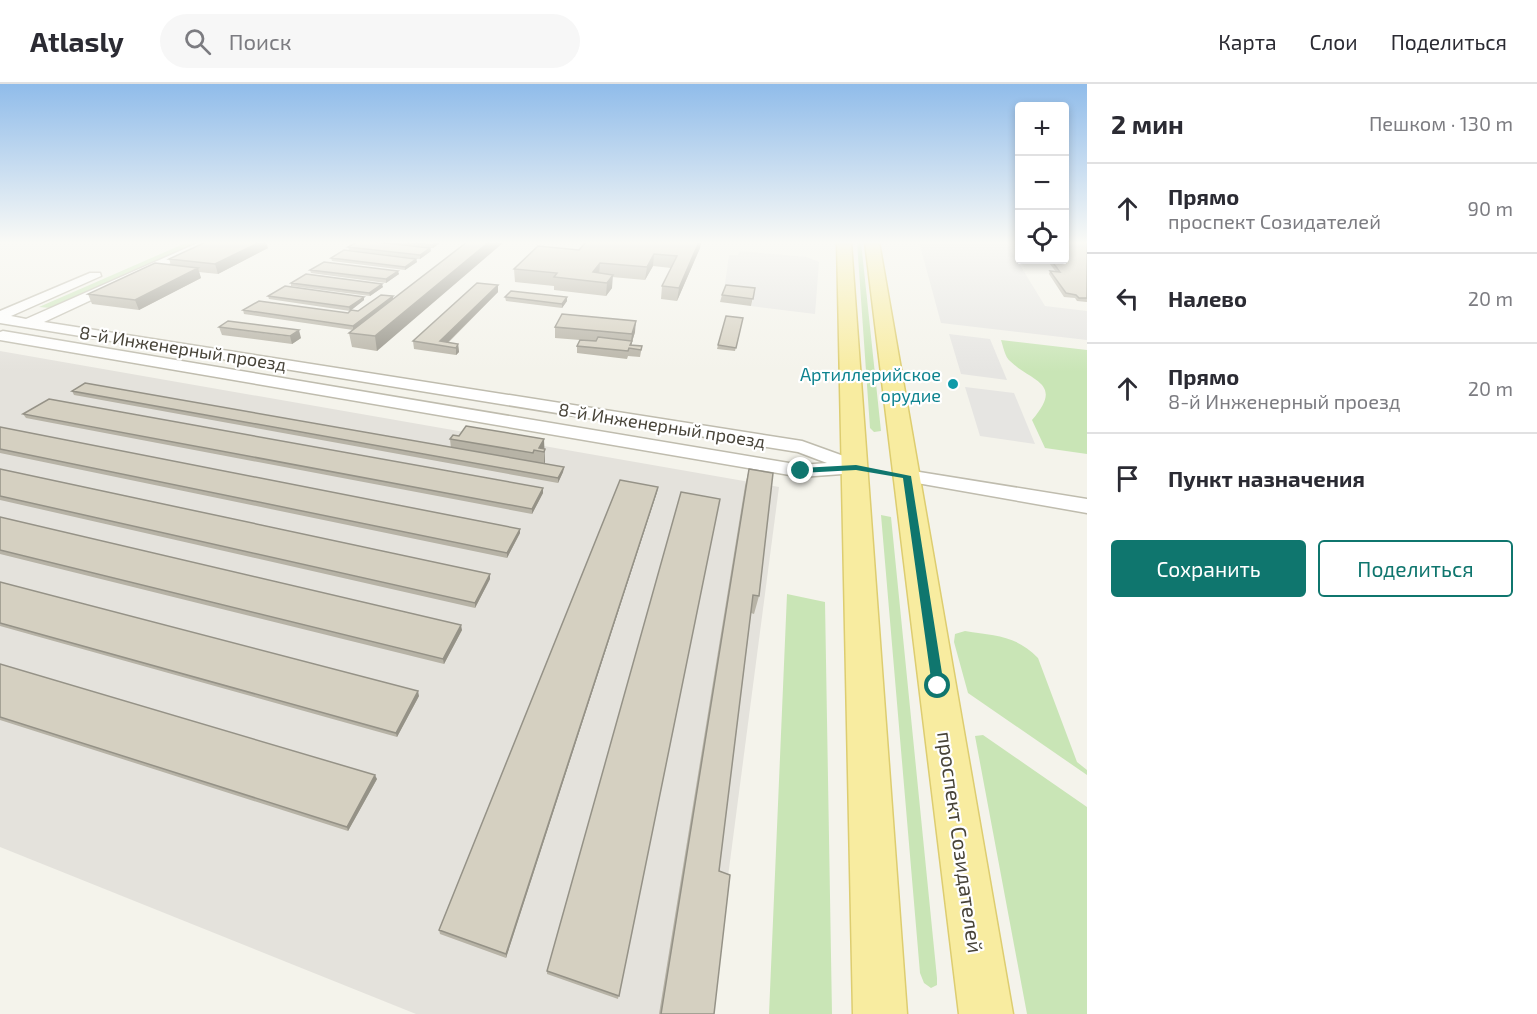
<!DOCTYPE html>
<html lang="ru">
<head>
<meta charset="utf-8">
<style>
	:root { --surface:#fff; --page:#f7f7f7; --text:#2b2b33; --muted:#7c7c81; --line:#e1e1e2; --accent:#0f766e }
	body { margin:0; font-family:"Exo 2",sans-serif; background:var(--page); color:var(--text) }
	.controls { position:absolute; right:18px; top:18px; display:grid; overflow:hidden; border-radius:6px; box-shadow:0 3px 9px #0003 }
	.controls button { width:54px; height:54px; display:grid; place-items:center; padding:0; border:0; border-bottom:2px solid var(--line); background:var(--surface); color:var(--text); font:30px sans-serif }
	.stop { position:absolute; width:18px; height:18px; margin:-14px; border:4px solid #0f766e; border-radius:50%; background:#fff }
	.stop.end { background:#0f766e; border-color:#fff; box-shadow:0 2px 6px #0008 }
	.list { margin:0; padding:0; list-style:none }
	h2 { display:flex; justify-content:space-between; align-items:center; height:78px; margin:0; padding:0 24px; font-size:26px }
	h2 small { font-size:20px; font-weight:400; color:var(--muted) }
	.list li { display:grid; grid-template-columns:39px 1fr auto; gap:18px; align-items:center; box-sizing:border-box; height:90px; padding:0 24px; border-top:2px solid var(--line) }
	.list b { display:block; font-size:22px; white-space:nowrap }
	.list p { margin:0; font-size:20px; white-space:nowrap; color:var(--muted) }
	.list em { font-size:20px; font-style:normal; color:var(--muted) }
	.actions { display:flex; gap:12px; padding:18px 24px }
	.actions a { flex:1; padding:14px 0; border:2px solid var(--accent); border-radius:6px; text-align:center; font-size:21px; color:var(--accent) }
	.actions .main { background:var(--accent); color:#fff }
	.icon { flex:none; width:33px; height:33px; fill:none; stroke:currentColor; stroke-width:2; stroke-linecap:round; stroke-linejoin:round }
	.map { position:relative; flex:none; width:1087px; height:930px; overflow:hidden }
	header { display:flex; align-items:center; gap:36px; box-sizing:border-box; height:84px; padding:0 30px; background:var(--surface); border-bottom:2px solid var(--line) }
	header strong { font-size:28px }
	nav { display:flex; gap:33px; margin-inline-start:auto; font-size:21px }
	.search { width:420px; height:54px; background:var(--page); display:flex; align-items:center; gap:15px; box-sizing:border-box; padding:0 21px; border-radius:33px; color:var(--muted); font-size:22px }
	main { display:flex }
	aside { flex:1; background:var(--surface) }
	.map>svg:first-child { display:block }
	.industrial { fill:#e4e2dc }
	.green { fill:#c9e5b6 }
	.parking { fill:#e6e5e2 }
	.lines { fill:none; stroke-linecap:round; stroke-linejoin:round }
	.minor-casing { stroke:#bfbcae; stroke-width:3 }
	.major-casing { stroke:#ddcd70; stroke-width:3 }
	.minor { fill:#fff; fill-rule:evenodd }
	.major { fill:#f8eca0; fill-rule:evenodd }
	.wall { fill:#b7b3a6 }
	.shaded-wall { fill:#959287 }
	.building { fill:#d5d0c1; stroke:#959287; stroke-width:1.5 }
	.route { fill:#0f766e }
	.culture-dot { fill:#0f9aa8; stroke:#fff; stroke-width:2 }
	.labels { text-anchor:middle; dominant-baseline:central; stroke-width:4.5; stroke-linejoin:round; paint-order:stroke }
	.far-street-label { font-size:18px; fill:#484439; stroke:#fff }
	.far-culture-label { font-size:18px; fill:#0d838f; stroke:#fff; text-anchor:end }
	.street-label { font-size:21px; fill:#484439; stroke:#fff }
</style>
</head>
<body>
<header>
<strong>Atlasly</strong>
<div class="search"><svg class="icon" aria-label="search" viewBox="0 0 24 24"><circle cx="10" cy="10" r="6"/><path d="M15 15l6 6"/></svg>Поиск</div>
<nav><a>Карта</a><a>Слои</a><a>Поделиться</a></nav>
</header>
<main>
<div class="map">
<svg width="1087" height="930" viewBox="0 0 1087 930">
	<rect width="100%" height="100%" fill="#f4f3eb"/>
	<path class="industrial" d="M0,267L779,403L710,930H416L0,763Z"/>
	<path class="green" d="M188,158H202L51,224L39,223Z
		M857,158H861L881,347L874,348L870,344Z
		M1001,256L1087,266V370L1045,364L1032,336C1065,298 1031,298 1010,277C1005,273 1003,262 1001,256Z
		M881,431L891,433L937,894V901L931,904L924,899L920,889Z
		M787,510L825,518L832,930H769Z
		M965,547C995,552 1016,551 1038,574L1077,678L1087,686V691L968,609L954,558L955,550Z
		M983,651L1087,723V930H1027L975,652Z"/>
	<path class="parking" d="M919,158H1006L1045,222L1087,227V256L941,239Z
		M740,167L807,173L819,178L815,230L751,222L754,211L724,207L729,171H738Z
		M949,250L990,255L1007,296L961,290Z
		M965,303L1014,309L1035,360L980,352Z"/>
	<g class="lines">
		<g class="minor-casing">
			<path id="minor" d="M200,158H216L44,238L802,357L863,379L866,383L863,387L856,389L801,393L0,256V248L3,247L801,381L827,379L798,368L0,239V227L90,189H100L101,192L11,232L26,235Z
				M907,386L1087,415V429L900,396L896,392L900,388Z"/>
		</g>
		<g class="major-casing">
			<path id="major" d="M837,158H851L907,930H853Z
				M865,158H879L1013,930H959Z"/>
		</g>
		<use href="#minor" class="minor"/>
		<use href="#major" class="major"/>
	</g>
	<path class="wall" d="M377,158H441L433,164Z
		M586,158H701L700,164L677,217L661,215L662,202L671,184L653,182L645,196L612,193V204L606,212L554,206V202L515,198L514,185L579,166Z
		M1087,158V218L1077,217L1075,214L1064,213L1049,190L1050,187L1056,188L1047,176H1065Z
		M348,163L430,164L431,167L420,175L349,166Z
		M268,164L218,190L199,188L201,194L139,226L92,220L88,210L171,181L169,175Z
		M331,174L416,175L417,178L405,186L332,177Z
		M310,186L399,190L386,199L311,189Z
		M291,199L383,203L370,212L291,202Z
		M498,201V208L448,259L458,260L459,268L456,271L414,265L413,257Z
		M755,204L751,222L720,218L722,211Z
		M268,212L364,213V216L350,227L269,215Z
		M393,212V215L377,267L352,263L349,249L353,246L244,230L243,226L348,229L358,227Z
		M505,213H567V217L562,224L506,217Z
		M743,234L735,267L717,265L718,261Z
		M219,243L301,254L292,260L222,251Z
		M555,243L635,248L631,261L642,262L640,273L628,272L627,275L577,269V262L580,256L555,254Z
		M72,307L451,364L450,355L544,365L545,378L544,380L564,383L563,388L558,399L74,311Z
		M23,330L543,409L532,430L26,334Z
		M0,343L520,445V449L507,474L0,369Z
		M0,385L490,490V495L475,524L0,416Z
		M749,385L759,512L754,530L751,529L719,787L714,930H659L745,402Z
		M658,403L657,408L506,874L440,850L439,846Z
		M720,415L618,915L547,890V887Z
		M0,433L462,546L444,580L0,470Z
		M0,498L419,612L397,653L0,542Z
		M0,580L377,695L348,747L0,636Z"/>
	<path class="shaded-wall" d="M260,158H266L268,164L218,190L215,180Z
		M436,158H441L433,164L432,161Z
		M489,158H504L377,267L375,252Z
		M699,158H701L700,164L677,217L679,204Z
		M430,164L431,167L420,175V171Z
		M654,170L653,182L645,196L647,183Z
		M416,175L417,178L405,186V183Z
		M600,179L599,191L593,188Z
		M198,184L201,194L139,226L135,216Z
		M398,187L399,190L386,199V195Z
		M613,191L612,204L606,212L607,199Z
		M382,200L383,203L370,212L369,209Z
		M498,201V208L444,262L440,257Z
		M393,212V216L353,246V242Z
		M364,213V216L350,227L349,223Z
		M567,213V217L562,224V220Z
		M636,237L635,248L632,258L631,264H630L632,250Z
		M299,246L301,254L292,260L290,252Z
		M458,260L459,268L456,271V264Z
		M544,355L545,378L544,381V368L539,364Z
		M564,383L563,388L558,399V394Z
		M658,403L657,408L506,874V870Z
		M543,404V409L532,430V425Z
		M520,445V449L507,474V469Z
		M490,490V495L475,524V519Z
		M461,541L462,546L444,580L443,575Z
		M418,607L419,612L397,653L396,649Z
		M375,691L377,695L348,747L347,743Z"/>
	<path class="building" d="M206,158H260L215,180L169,175Z
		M357,158H376L430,164L420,171L348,163Z
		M406,158H436L432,161Z
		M467,158H489L375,252L349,249Z
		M586,158H699L679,204L662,202L677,172L654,170L647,183L600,179L593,188L613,191L607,199L554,193L557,189L514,185L538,162L579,166Z
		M1065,158H1087V214H1079L1076,211L1066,209L1050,187L1060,188L1051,176H1065Z
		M344,166L416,175L405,183L331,174Z
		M324,178L398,187L386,195L310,186Z
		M155,179L198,184L135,216L88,210Z
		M306,190L382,200L369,209L291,199Z
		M477,199L498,201L440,257L458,260L456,264L413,257Z
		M726,201L755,204L753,215L722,211Z
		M285,202L364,213L349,223L268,212Z
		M511,207L567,213L562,220L505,213Z
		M381,211L393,212L353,242L243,226L259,217L348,229L351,226L358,227Z
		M562,230L636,237L632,250L555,243Z
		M726,232L743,234L736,264L718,261Z
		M228,237L299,246L290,252L219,243Z
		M598,253L632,257L630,261L642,262L641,266L629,264L628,267L577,262L580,256L596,257Z
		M85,299L564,383L558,394L72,307Z
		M49,315L543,404L532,425L23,330Z
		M466,342L544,355L539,364L545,365L544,368L534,366L533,369L450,355L453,351L459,352Z
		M0,343L520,445L507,469L0,365Z
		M0,385L490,490L475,519L0,412Z
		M749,385L773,389L759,512L753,511L719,787L730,791L714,930H661Z
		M620,396L658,403L506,870L439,846Z
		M681,408L720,415L619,912L547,887Z
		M0,433L461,541L443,575L0,466Z
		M0,498L418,607L396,649L0,539Z
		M0,580L375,691L347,743L0,633Z"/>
	<linearGradient id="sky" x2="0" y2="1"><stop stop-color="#90bcea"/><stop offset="0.55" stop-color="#fafaf6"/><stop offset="1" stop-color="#fafaf6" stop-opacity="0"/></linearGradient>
	<rect width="1087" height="288" fill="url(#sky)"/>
	<path class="route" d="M856,381L911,392L944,602L942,606L938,607L932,602L903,394L856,386L801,389L797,387L801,384Z"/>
	<circle class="culture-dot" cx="953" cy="300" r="6"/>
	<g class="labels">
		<g class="far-street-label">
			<text transform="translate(183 264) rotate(9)">8-й Инженерный проезд</text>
			<text transform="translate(662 341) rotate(9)">8-й Инженерный проезд</text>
		</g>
		<g class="far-culture-label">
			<text x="941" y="290">Артиллерийское<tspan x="941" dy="21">орудие</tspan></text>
		</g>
		<g class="street-label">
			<text transform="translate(961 758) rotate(82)">проспект Созидателей</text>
		</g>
	</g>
</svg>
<div class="controls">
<button>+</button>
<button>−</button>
<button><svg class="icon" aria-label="locate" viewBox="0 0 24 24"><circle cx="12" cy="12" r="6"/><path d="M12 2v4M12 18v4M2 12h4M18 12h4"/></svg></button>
</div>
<div class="stop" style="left:938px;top:602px"></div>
<div class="stop end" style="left:801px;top:387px"></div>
</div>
<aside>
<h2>2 мин<small>Пешком · 130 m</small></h2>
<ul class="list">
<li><svg class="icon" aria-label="ahead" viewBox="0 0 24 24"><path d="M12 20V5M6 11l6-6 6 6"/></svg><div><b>Прямо</b><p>проспект Созидателей</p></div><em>90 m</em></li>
<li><svg class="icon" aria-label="left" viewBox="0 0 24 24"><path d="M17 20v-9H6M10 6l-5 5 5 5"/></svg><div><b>Налево</b></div><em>20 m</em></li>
<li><svg class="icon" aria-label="ahead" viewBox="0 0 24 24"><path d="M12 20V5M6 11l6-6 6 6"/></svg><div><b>Прямо</b><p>8-й Инженерный проезд</p></div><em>20 m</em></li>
<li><svg class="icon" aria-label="arrive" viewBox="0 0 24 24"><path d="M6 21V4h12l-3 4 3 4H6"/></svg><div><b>Пункт назначения</b></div></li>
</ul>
<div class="actions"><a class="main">Сохранить</a><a>Поделиться</a></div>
</aside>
</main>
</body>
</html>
